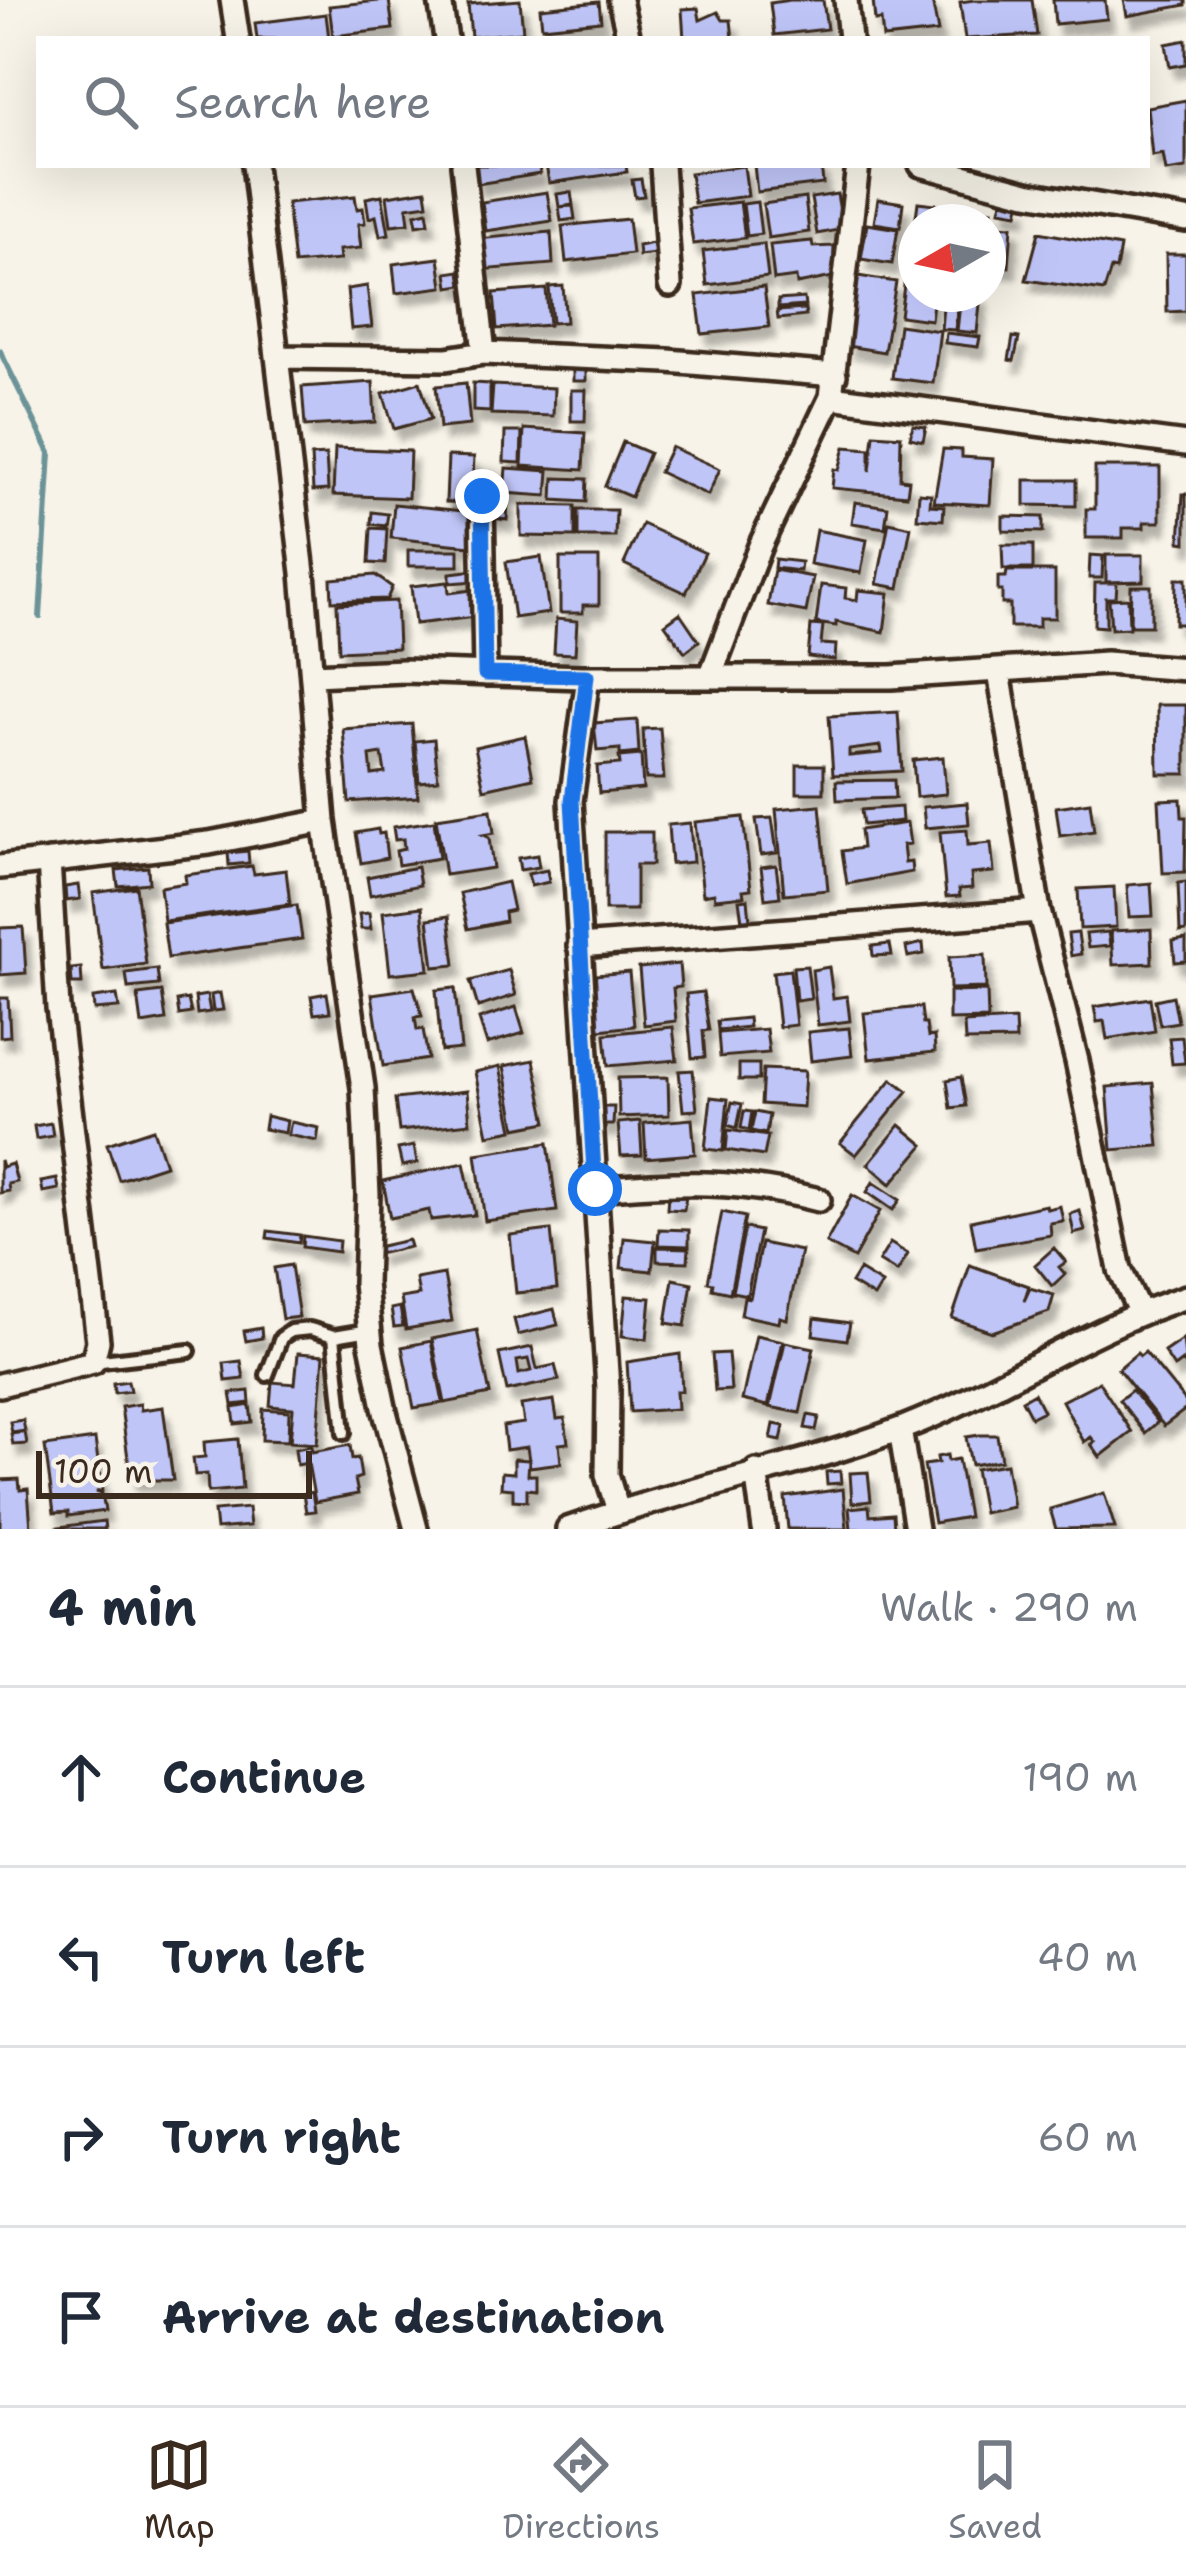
<!DOCTYPE html>
<html lang="en">
<head>
<meta charset="utf-8">
<style>
	:root { --surface:#fff; --page:#f6f6f7; --text:#1f2937; --muted:#747a83; --line:#e0e1e3; --accent:#3b2a1e }
	body { margin:0; font-family:"Shantell Sans",sans-serif; background:var(--page); color:var(--text) }
	.compass { position:absolute; left:898px; top:204px; width:108px; height:108px; border-radius:50%; background:var(--surface); box-shadow:0 12px 48px #0002; rotate:261deg }
	.scale { position:absolute; left:36px; bottom:30px; width:276px; box-sizing:border-box; padding-left:12px; border:6px solid #3b2a1e; border-top:0; font-size:33px; line-height:42px; white-space:nowrap; color:#3b2a1e; -webkit-text-stroke:9px #f7f3e8; paint-order:stroke }
	.stop { position:absolute; width:36px; height:36px; margin:-27px; border:9px solid #1a73e8; border-radius:50%; background:#fff }
	.stop.end { background:#1a73e8; border-color:#fff; box-shadow:0 3px 12px #0008 }
	.list { margin:0; padding:0; list-style:none }
	h2 { display:flex; justify-content:space-between; align-items:center; height:156px; margin:0; padding:0 48px; font-size:51px }
	h2 small { font-size:39px; font-weight:400; color:var(--muted) }
	.list li { display:grid; grid-template-columns:78px 1fr auto; gap:36px; align-items:center; box-sizing:border-box; height:180px; padding:0 48px; border-top:3px solid var(--line) }
	.list b { display:block; font-size:45px; white-space:nowrap }
	.list em { font-size:39px; font-style:normal; color:var(--muted) }
	.icon { flex:none; width:66px; height:66px; fill:none; stroke:currentColor; stroke-width:2; stroke-linecap:round; stroke-linejoin:round }
	.map { position:relative; flex:none; width:1186px; height:1529px; overflow:hidden }
	.search { position:absolute; background:var(--surface); box-shadow:0 12px 48px #0002; left:36px; right:36px; top:36px; height:132px; display:flex; align-items:center; gap:30px; box-sizing:border-box; padding:0 42px; border-radius:0px; color:var(--muted); font-size:45px }
	.sheet { height:876px; background:var(--surface) }
	nav { display:flex; justify-content:space-around; align-items:center; box-sizing:border-box; height:168px; border-top:3px solid var(--line); background:var(--surface); font-size:33px; color:var(--muted) }
	nav a { display:grid; justify-items:center; gap:6px }
	nav .on { color:var(--accent) }
	.map>svg:first-child { display:block }
	.lines { fill:none; stroke-linecap:round; stroke-linejoin:round }
	.stream { stroke:#6c9498; stroke-width:6 }
	.building { fill:#bfc5f7; stroke:#3b2a1e; stroke-width:3; fill-rule:evenodd; filter:url(#shadow) }
	.service-casing { stroke:#3b2a1e; stroke-width:20 }
	.minor-casing { stroke:#3b2a1e; stroke-width:30 }
	.service { stroke:#f7f3e8; stroke-width:10 }
	.minor { stroke:#f7f3e8; stroke-width:21 }
	.route { stroke:#1a73e8; stroke-width:15 }
</style>
</head>
<body>
<div class="map">
<svg width="1186" height="1529" viewBox="0 0 1186 1529">
	<defs>
		<filter id="shadow"><feDropShadow dx="6" dy="11" stdDeviation="3" flood-color="#0004"/></filter>
	</defs>
	<rect width="100%" height="100%" fill="#f7f3e8"/>
	<filter id="ink" filterUnits="userSpaceOnUse"><feTurbulence type="fractalNoise" baseFrequency=".00833" numOctaves="2"/><feDisplacementMap in="SourceGraphic" scale="24" xChannelSelector="R" yChannelSelector="G"/><feConvolveMatrix kernelMatrix="1 2 1 2 8 2 1 2 1" color-interpolation-filters="sRGB"/></filter>
	<g filter="url(#ink)">
		<g class="lines">
			<path class="stream" d="M0,351L50,453L40,617"/>
		</g>
		<path class="building" d="M389,0L393,29L333,36L329,6Z
			M520,0L523,32L471,37L468,4Z
			M790,0H823L827,29L774,35L770,3Z
			M873,0H932L938,32L883,38L881,20L875,21Z
			M974,0H1032L1037,35L965,39L960,2Z
			M1053,0H1105L1107,19L1055,24Z
			M1124,0H1186V5L1127,16Z
			M599,2L601,21L542,27L540,8Z
			M698,8L700,20L718,12L723,20H731L733,39H684L682,9Z
			M326,14L329,39H257L255,23Z
			M1186,40V64L1170,67L1166,44Z
			M1186,100V168L1166,171L1163,154L1152,156L1147,107Z
			M474,165H539L540,174L477,184Z
			M546,165H626L627,172L549,183Z
			M754,165H821L823,184L757,192Z
			M744,166L748,196L694,203L690,173Z
			M641,179L644,196L635,197L632,180Z
			M426,190L428,204L407,207L409,223L391,225L387,196Z
			M547,192L552,221L486,231L482,202Z
			M571,192L573,205L559,207L557,194Z
			M837,194L843,229L817,234L811,198Z
			M382,195L389,234L380,236L376,216L369,218L366,198Z
			M355,196L357,209L363,208L365,223L358,224L361,248L339,250L340,260L294,264L287,203Z
			M805,198L809,232L768,238L763,204Z
			M878,199L903,203L900,227L874,223Z
			M1002,201L1020,205L1018,213L1000,210Z
			M740,202L745,238L693,244L688,208Z
			M757,202L761,234L747,236L743,204Z
			M918,202L944,205L942,222L915,224Z
			M954,204L992,210L988,234V222H952Z
			M573,206L575,219L561,221L559,207Z
			M427,211L429,223L417,225L415,214Z
			M628,219L632,254L566,262L562,226Z
			M867,224L898,229L892,264L861,259Z
			M992,225L1012,226L1009,267L989,266Z
			M551,232L553,264L480,270L477,239Z
			M1039,232L1120,247L1116,270L1111,269L1104,291L1026,280Z
			M812,241L813,247L834,246L833,277L797,284L796,277L774,280L770,245Z
			M653,243L655,254L639,256L638,246Z
			M764,244L768,277L707,285L703,251Z
			M908,254L916,255V294H934L931,320L900,316Z
			M1166,254H1186V311L1167,312Z
			M439,258L443,287L396,293L393,264Z
			M460,271L462,285L449,287L447,273Z
			M858,276L896,282L884,352L847,346Z
			M367,286L372,327L351,329L347,289Z
			M563,286L566,322L552,323L549,287Z
			M764,287L769,327L702,334L697,295Z
			M546,289L549,325L497,329L494,293Z
			M944,294H959L955,330L941,329Z
			M961,294H981L977,333L957,331Z
			M804,298L805,306L778,308V300Z
			M805,309L806,316L778,319L777,311Z
			M899,325L940,331L933,383L892,378Z
			M946,333L980,337L978,347L945,343Z
			M1013,337L1019,338L1014,361L1009,360Z
			M573,368H586V381H573Z
			M373,382L375,422L305,426L302,387Z
			M420,382L431,419L394,429L383,393Z
			M466,383L470,425L440,428L436,386Z
			M473,383L490,384V412L473,411Z
			M493,385L554,388L553,416L491,414Z
			M571,390H586L585,421H571Z
			M913,425L926,427L923,441L910,438Z
			M524,429L585,433L583,470L522,466Z
			M505,432H522L521,463L504,462Z
			M874,434L901,436L900,479L909,480L907,495L832,488L834,469L839,470L845,447L870,449V471Z
			M623,442L649,453L631,497L605,486Z
			M671,447L720,469L708,495L659,472Z
			M335,448L410,451L408,498L333,495Z
			M943,449L962,450V457L993,459L990,505L934,502Z
			M326,455L328,490L313,491L311,456Z
			M448,456L474,457L472,503L446,502Z
			M1095,467H1160V522H1144V528H1123V538H1086V509H1095Z
			M506,468L549,471L547,496L504,493Z
			M554,478L587,479L586,502L553,500Z
			M1025,480H1076V506L1025,505Z
			M919,493L931,494L930,505L944,506L943,520L917,518Z
			M1183,494H1186V543L1180,542Z
			M493,500L508,501L507,520L492,518Z
			M855,502L888,507L885,528L852,523Z
			M394,504L474,512L471,546L391,538Z
			M521,505L575,506V537L521,536Z
			M578,510H616L615,537H578Z
			M372,512L388,514L386,526L371,524Z
			M1003,516L1043,517V532L1003,531Z
			M889,522L911,527L899,588L877,584Z
			M642,524L705,553L686,593L624,564Z
			M371,528L387,529L385,564L369,563Z
			M816,530L867,540L861,573L810,564Z
			M1002,545H1033V569H1003Z
			M408,550H459V566H408Z
			M1090,555L1103,556L1102,578H1089Z
			M1106,555H1143V581L1106,582Z
			M541,557L549,613L514,618L506,562Z
			M560,558H599V605H583V613H560Z
			M775,559L801,562L800,571L774,568Z
			M476,570L477,581L450,583V573Z
			M774,570L813,577L806,612L768,605Z
			M1007,571H1055V618H1039V627H1010V604H1002V591H998V577H1006Z
			M375,575L392,587L387,599L332,601L331,579Z
			M1176,579H1186V624H1175Z
			M448,582L449,593L472,590L476,617L415,624L411,586Z
			M1095,583H1117L1116,598H1106V627L1094,626Z
			M821,585L846,588L845,598L857,600L858,590L889,593L884,632L836,622V626L816,623Z
			M1131,586H1151V626H1130Z
			M1128,598L1129,628L1111,629L1109,599Z
			M396,601L398,648L339,651L337,604Z
			M680,613L699,641L685,652L665,624Z
			M556,619L577,621L575,654L554,653Z
			M811,625L823,626L821,644L836,645L835,660L808,657Z
			M1157,705H1186V774H1158Z
			M898,712L902,771L833,775L829,716ZM881,746L882,753L849,756V750Z
			M637,720L639,753L620,755V749L597,751L594,723Z
			M412,724L418,797L349,802L343,729ZM382,754L385,773L372,775L370,756Z
			M660,728L664,779H646L643,729Z
			M525,736L533,778L484,789L475,747Z
			M434,739L438,780L419,782L415,741Z
			M641,755L643,789L599,793L597,766L620,764L619,757Z
			M943,757L946,794L916,797L913,760Z
			M797,765H824V793H797Z
			M894,780L895,798L837,800L836,781Z
			M1181,799L1182,817H1186L1185,872L1163,873L1159,800Z
			M1090,802L1094,831L1060,836L1056,807Z
			M967,803L969,824L925,828L923,807Z
			M820,805L828,890L784,894L776,809Z
			M901,807L902,821L863,825L861,810Z
			M491,810L494,833L483,835L489,838L493,868L445,875L436,818Z
			M743,817L751,889L743,890L744,896L715,899L714,893L703,895L695,822Z
			M772,818L777,853L761,855L756,819Z
			M434,821L439,858L398,865L396,851L404,849L403,839L395,840L393,827Z
			M690,823L693,862L671,864L668,825Z
			M907,823L910,844L903,845L905,863L911,862L912,872L847,884L842,851L862,848L860,830Z
			M378,829L379,834L384,833L387,858L361,863L356,833Z
			M967,830L968,845L991,843L994,872L971,874L972,888L959,889L960,896L946,897L940,832Z
			M605,832H652V865H636V910H605Z
			M248,851L249,863L229,865L228,853Z
			M537,855L539,867L520,870L518,858Z
			M776,865L780,897L765,899L761,867Z
			M252,866L254,874L286,870L290,904L164,921L160,887L186,883L185,875Z
			M148,867L149,883L118,886L116,870Z
			M417,867L420,885L370,895L367,877Z
			M547,870L549,882L531,886L528,874Z
			M507,882L513,910L504,912L505,921L468,929L460,893Z
			M1186,882V931L1180,932L1178,883Z
			M1151,883L1153,916L1129,917L1127,885Z
			M78,885L80,899L66,901L65,887Z
			M136,887L146,964L103,970L93,893Z
			M1114,887L1116,927L1080,929L1078,889Z
			M748,899L750,920L742,921L739,900Z
			M297,905L302,939L168,958L163,923Z
			M422,907L429,970L390,974L383,912Z
			M369,913L371,929H361L359,914Z
			M449,916L455,965L434,967L428,919Z
			M23,927L26,973L0,975V928Z
			M1151,929L1152,963L1113,965L1111,931Z
			M1108,932L1110,946L1088,948L1086,934Z
			M1078,933L1081,954L1071,956L1068,934Z
			M1186,939V961L1175,962L1173,941Z
			M923,943L924,954L908,957L906,947Z
			M890,944L892,955L873,956L872,946Z
			M985,955L986,988L950,989L949,957Z
			M679,964L681,987L673,988L676,1021L644,1025L639,968Z
			M807,966L811,999L796,1001L793,967Z
			M829,967L833,998L847,996L850,1021L818,1025L812,970Z
			M81,968L82,984H72L71,969Z
			M157,969L159,985L128,988L126,973Z
			M509,970L516,995L478,1007L470,981Z
			M790,970L796,1025L779,1027L773,972Z
			M629,972L634,1026L599,1030L594,975Z
			M414,988L422,1016L415,1017L417,1030L423,1029L428,1059L383,1066L372,994Z
			M455,988L461,1049L441,1051L436,990Z
			M987,991L988,1019L949,1020V992Z
			M162,992L166,1020L142,1024L138,995Z
			M703,992L709,1030L703,1031L705,1057L692,1058L686,994Z
			M220,993L223,1010L213,1011L211,995Z
			M327,993L330,1012L314,1014L311,996Z
			M117,995L119,1008L94,1010L93,998Z
			M207,995L210,1012L197,1014L195,997Z
			M1173,996L1178,1022L1160,1025L1155,1000Z
			M0,998H8L10,1036L0,1037Z
			M1150,998L1155,1031L1107,1039L1104,1021L1097,1022L1094,1007Z
			M188,999L191,1013L179,1015L177,1001Z
			M516,1007L524,1033L487,1044L479,1019Z
			M921,1007L923,1024H926L928,1037L934,1036L935,1052L869,1059L864,1013Z
			M748,1018L749,1027L718,1030L717,1021Z
			M1015,1020L1016,1040L965,1041L964,1023Z
			M673,1027L677,1060L608,1066L605,1034Z
			M849,1028L852,1056L811,1061L808,1032Z
			M766,1029L769,1053L720,1057L718,1033Z
			M1182,1037L1185,1063L1172,1064L1169,1038Z
			M534,1060L547,1122L516,1128L504,1066Z
			M739,1064H759V1080H739Z
			M500,1066L513,1130L488,1135L475,1072Z
			M763,1069L805,1071L803,1107L761,1104Z
			M693,1070L697,1110L683,1111L679,1071Z
			M668,1077L669,1115L619,1117L618,1078Z
			M961,1077L966,1106L951,1108L947,1080Z
			M892,1079L908,1091L856,1155L840,1143Z
			M1153,1083L1159,1146L1112,1150L1107,1087Z
			M467,1091L470,1123L399,1131L395,1099Z
			M711,1097L728,1099L723,1151L705,1149Z
			M732,1102L742,1104L737,1128L727,1125Z
			M601,1107H614L613,1125H600Z
			M744,1111L752,1112L749,1130L741,1128Z
			M755,1112L769,1115L766,1134L751,1131Z
			M266,1116L287,1121L285,1133L264,1129Z
			M692,1119L695,1154L646,1158L644,1123Z
			M640,1121L642,1155L621,1156L618,1123Z
			M291,1122L319,1128L317,1141L288,1135Z
			M51,1123L53,1136L36,1139L34,1126Z
			M900,1125L924,1145L891,1184L868,1164Z
			M153,1129L165,1165L119,1180L107,1144Z
			M728,1130L768,1136L764,1156L726,1150Z
			M548,1143L557,1211L485,1221L476,1154Z
			M414,1146L417,1163L402,1166L398,1149Z
			M0,1160L2,1167L12,1164L17,1182L8,1184L9,1191L0,1193Z
			M464,1163L475,1215L431,1220L429,1210L390,1218L383,1181Z
			M57,1179L59,1189L43,1192L41,1182Z
			M873,1182L900,1200L893,1210L867,1192Z
			M668,1194L686,1196L684,1210L667,1209Z
			M852,1195L880,1211L854,1258L826,1243Z
			M1046,1205L1047,1209L1060,1206L1063,1221L1050,1223L1051,1235L976,1248L971,1221Z
			M1080,1211L1085,1231L1074,1234L1070,1214Z
			M722,1212L745,1217L730,1293L712,1289L713,1283L708,1282Z
			M745,1228L760,1231L747,1295L732,1292Z
			M659,1229L689,1230V1246L658,1245Z
			M551,1230L557,1289L516,1293L510,1235Z
			M268,1231L300,1235L299,1243L267,1238Z
			M303,1236L339,1241L338,1252L302,1247Z
			M624,1238L655,1241L652,1271L621,1268Z
			M408,1240L410,1247L378,1254L376,1247Z
			M761,1243L801,1251L787,1319L780,1317L779,1323L741,1315L744,1297L750,1298Z
			M890,1243L908,1254L897,1272L879,1261Z
			M657,1247L689,1248L688,1262L657,1261Z
			M1054,1248L1066,1262L1059,1267L1065,1274L1052,1286L1035,1265Z
			M291,1265L299,1317L282,1319L274,1268Z
			M970,1265L1029,1286L1024,1301L1030,1288L1054,1295L1049,1312L992,1332L952,1318Z
			M859,1270L882,1284L874,1297L851,1283Z
			M444,1274L452,1321L406,1329L401,1298L419,1295L416,1279Z
			M673,1279L692,1283L685,1326L666,1323Z
			M626,1296L651,1298L647,1339L622,1336Z
			M400,1307L403,1326L394,1327L391,1309Z
			M554,1309L558,1325L518,1335L514,1319Z
			M815,1318L850,1323L847,1340L813,1335Z
			M261,1328L262,1338L246,1341L244,1331Z
			M477,1330L490,1394L445,1403L432,1339Z
			M756,1335L783,1341L768,1406L742,1400Z
			M1183,1339L1186,1367L1182,1361L1174,1367L1164,1352Z
			M431,1341L443,1403L414,1408L402,1347Z
			M785,1342L814,1348L800,1413L770,1407Z
			M532,1347L537,1369L555,1365L559,1380L507,1391L499,1354ZM528,1359L531,1371L519,1374L517,1361Z
			M1145,1352L1186,1402V1409L1164,1426L1118,1369L1137,1353L1140,1356Z
			M298,1353L324,1355L317,1444L290,1442L293,1408L270,1406L272,1382L295,1384Z
			M728,1353L731,1390L715,1391L712,1354Z
			M680,1354L682,1391H676L677,1409L630,1412L627,1362Z
			M241,1361L244,1379L226,1381L224,1363Z
			M128,1381L130,1391L114,1393L113,1383Z
			M1099,1382L1132,1432L1100,1457L1091,1444L1095,1442L1091,1437L1084,1442L1062,1401Z
			M1132,1390L1158,1422L1145,1433L1119,1400Z
			M249,1391L250,1403L233,1405L231,1393Z
			M1034,1393L1043,1411L1031,1417L1022,1400Z
			M554,1400L557,1419L565,1418L568,1443L559,1444L561,1463L530,1467L527,1447L506,1450L503,1426L524,1423L521,1405Z
			M140,1404L141,1410L163,1407L173,1480H131L121,1407Z
			M250,1405L252,1422L235,1424L233,1408Z
			M263,1409L289,1411L288,1441L262,1440Z
			M808,1415L819,1417L816,1430L805,1428Z
			M23,1420L25,1431L12,1433L10,1422Z
			M774,1424L784,1426L781,1441L771,1439Z
			M25,1432L27,1444L13,1445L11,1434Z
			M979,1435H997L1001,1460L971,1465L966,1437Z
			M95,1439L102,1491L96,1492L102,1494L105,1511L68,1516V1512L54,1513L45,1446Z
			M238,1439L242,1489L208,1492L207,1474L195,1475L193,1458L205,1457L204,1442Z
			M350,1445L352,1459L358,1458L361,1477L355,1479L358,1494L315,1502L308,1463L297,1465L295,1449L311,1446L312,1452Z
			M947,1455L948,1461L958,1459L968,1517L934,1523L924,1465L938,1463L937,1457Z
			M514,1459L529,1460L528,1475H536V1490L527,1489V1501L513,1500V1489L501,1488L502,1472L514,1473Z
			M1006,1464L1013,1507L983,1513L975,1469Z
			M840,1471L841,1483L827,1484L826,1472Z
			M868,1472L871,1501L852,1503L850,1473Z
			M19,1479L20,1490L28,1489L31,1529H0V1480Z
			M843,1489L847,1529H788L785,1497Z
			M312,1492L315,1511L306,1512L303,1494Z
			M1104,1493L1115,1528L1056,1529L1050,1509Z
			M869,1506L870,1516L893,1514L894,1529H851L849,1508Z
			M248,1508L250,1526L216,1529L214,1511Z
			M104,1521L105,1529H58V1527Z"/>
		<g class="lines">
			<g class="service-casing">
				<path id="service" d="M334,1336L344,1433
					M93,1362L189,1351
					M267,1375L281,1338L291,1331L310,1329L334,1336L370,1330"/>
			</g>
			<g class="minor-casing">
				<path id="minor" d="M232,0L238,39
					M440,0L446,39
					M620,0L629,39
					M846,0L850,39
					M254,165L303,573L324,821L363,1088L368,1195L365,1283L371,1344L385,1412L416,1529
					M662,165L670,285
					M921,165L1027,193L1186,220
					M484,353L668,361L835,375
					M277,357L446,359L484,353L463,165
					M831,397L1186,444
					M482,496L485,674
					M999,672L1039,911L1077,1061L1120,1270L1139,1311
					M312,675L404,671L582,677H891L1106,663L1186,669
					M588,677L571,801L608,1389L607,1475L618,1511
					M710,677L760,546L831,397L858,165
					M0,867L209,843L324,821
					M579,946L1039,911
					M595,1189C679,1182 736,1179 819,1200
					M0,1385L93,1362L98,1341L58,1008L49,861
					M900,1429L916,1529
					M756,1471L764,1529
					M568,1529C678,1490 794,1469 903,1428C1000,1391 1087,1328 1186,1297"/>
			</g>
			<use href="#service" class="service"/>
			<use href="#minor" class="minor"/>
		</g>
	</g>
	<g class="lines" filter="url(#ink)">
		<path class="route" d="M482,496L485,674L587,676L572,801L595,1189"/>
	</g>
</svg>
<svg class="compass" viewBox="-18 -18 36 36"><path d="M0-13l5 13h-10z" fill="#e53935"/><path d="M0 13l5-13h-10z" fill="#747a83"/></svg>
<div class="scale">100 m</div>
<div class="stop" style="left:595px;top:1189px"></div>
<div class="stop end" style="left:482px;top:496px"></div>
<div class="search"><svg class="icon" aria-label="search" viewBox="0 0 24 24"><circle cx="10" cy="10" r="6"/><path d="M15 15l6 6"/></svg>Search here</div>
</div>
<section class="sheet">
<h2>4 min<small>Walk · 290 m</small></h2>
<ul class="list">
<li><svg class="icon" aria-label="ahead" viewBox="0 0 24 24"><path d="M12 20V5M6 11l6-6 6 6"/></svg><div><b>Continue</b></div><em>190 m</em></li>
<li><svg class="icon" aria-label="left" viewBox="0 0 24 24"><path d="M17 20v-9H6M10 6l-5 5 5 5"/></svg><div><b>Turn left</b></div><em>40 m</em></li>
<li><svg class="icon" aria-label="right" viewBox="0 0 24 24"><path d="M7 20v-9h11M14 6l5 5-5 5"/></svg><div><b>Turn right</b></div><em>60 m</em></li>
<li><svg class="icon" aria-label="arrive" viewBox="0 0 24 24"><path d="M6 21V4h12l-3 4 3 4H6"/></svg><div><b>Arrive at destination</b></div></li>
</ul>
</section>
<nav>
<a class="on"><svg class="icon" aria-label="map" viewBox="0 0 24 24"><path d="M3 6l6-2 6 2 6-2v14l-6 2-6-2-6 2zM9 4v14M15 6v14"/></svg>Map</a>
<a><svg class="icon" aria-label="directions" viewBox="0 0 24 24"><path d="M12 3l9 9-9 9-9-9zM9 14v-3h6M13 9l2 2-2 2"/></svg>Directions</a>
<a><svg class="icon" aria-label="saved" viewBox="0 0 24 24"><path d="M7 4h10v16l-5-4-5 4z"/></svg>Saved</a>
</nav>
</body>
</html>
